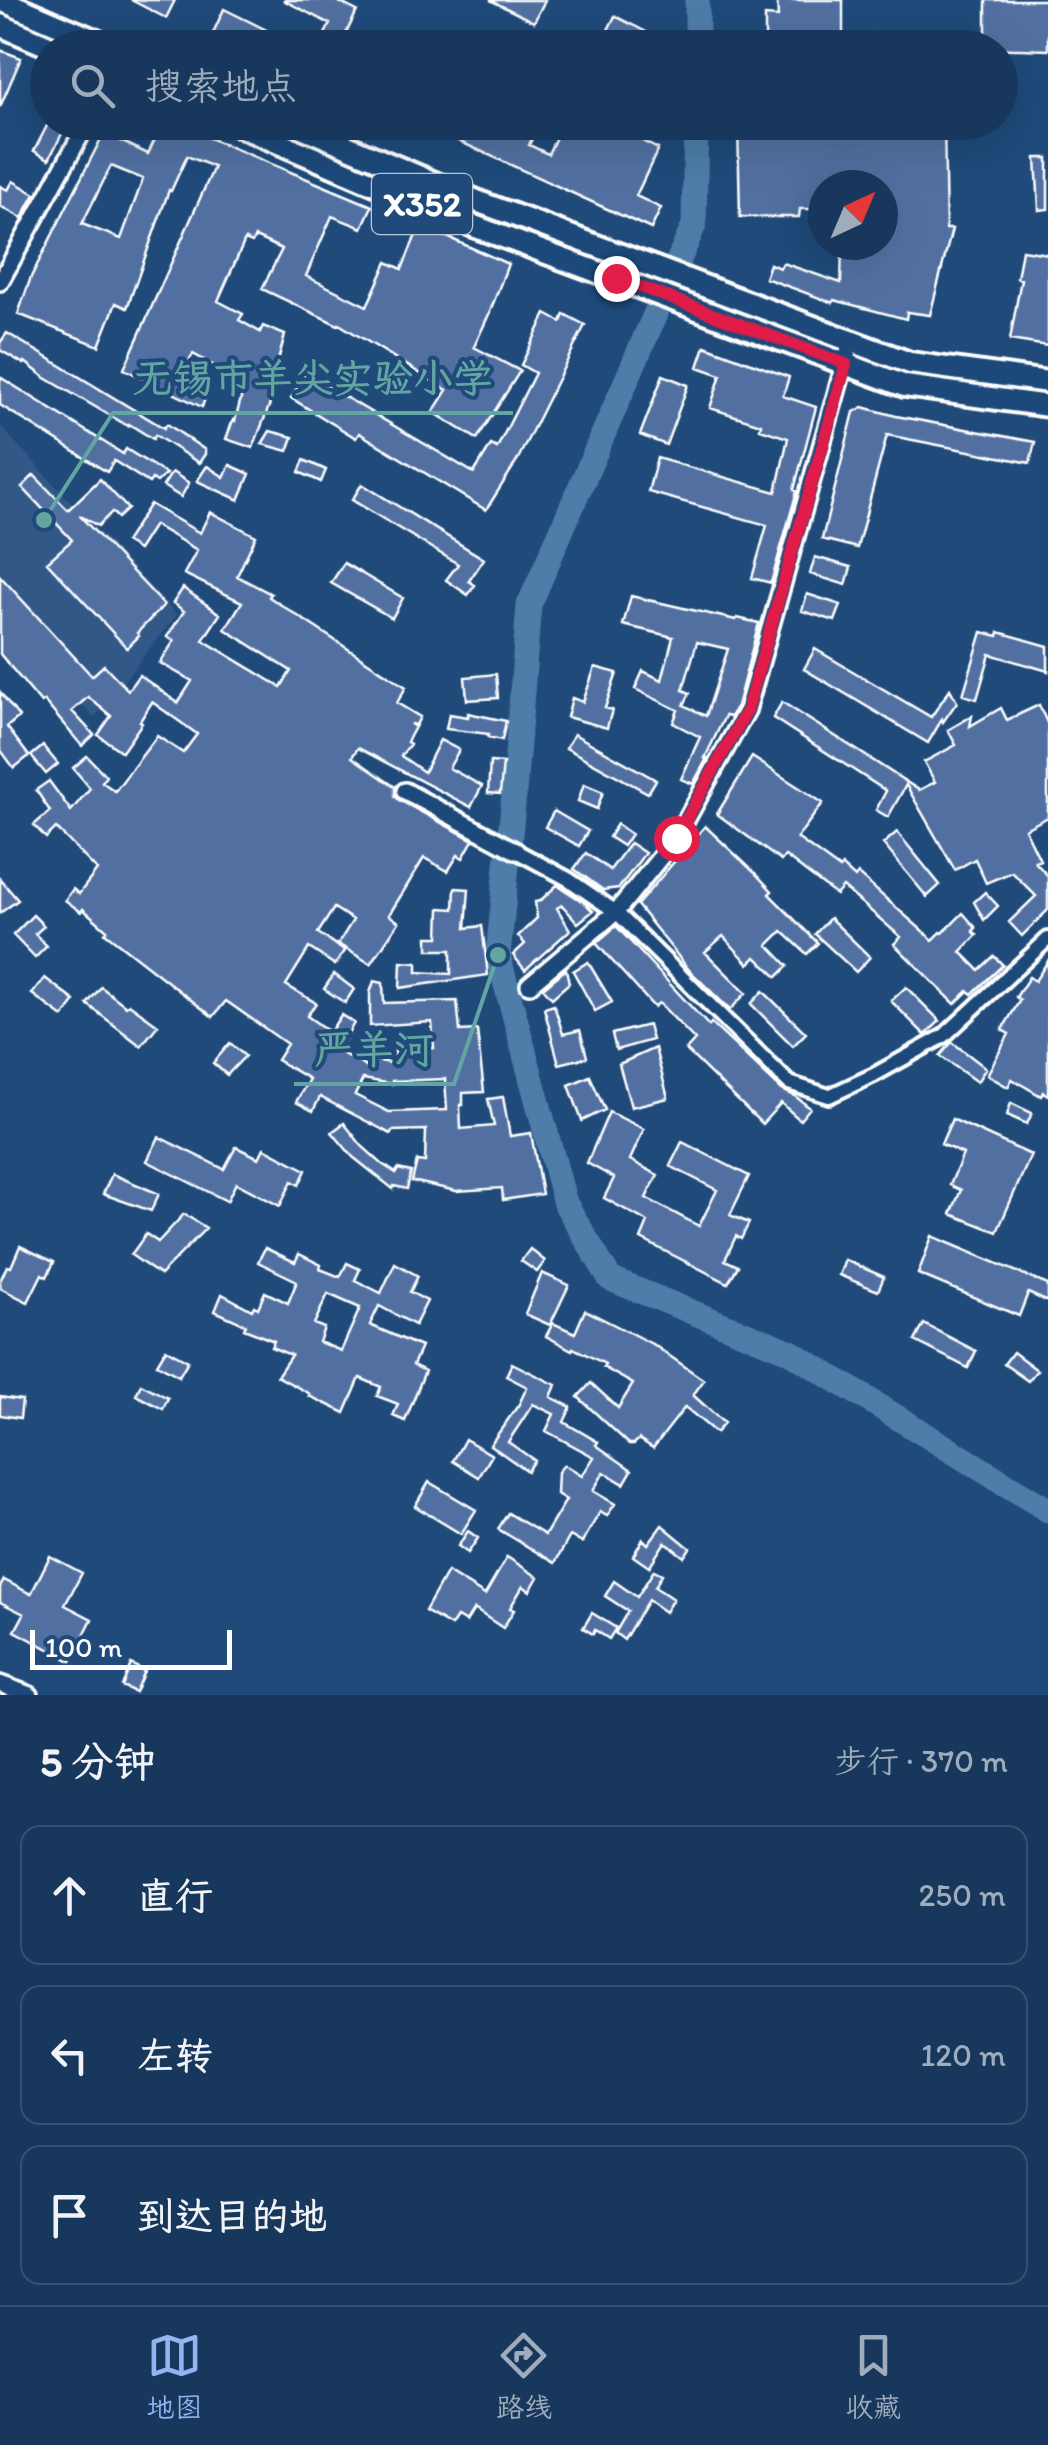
<!DOCTYPE html>
<html lang="zh">
<head>
<meta charset="utf-8">
<style>
	:root { --surface:#17385c; --page:#203f62; --text:#f1f3f6; --muted:#9eacbb; --line:#365272; --accent:#95b2f1 }
	body { margin:0; font-family:Itim,"LXGW WenKai TC",sans-serif; background:var(--page); color:var(--text) }
	.compass { position:absolute; left:808px; top:170px; width:90px; height:90px; border-radius:50%; background:var(--surface); box-shadow:0 10px 40px #0002; rotate:44deg }
	.scale { position:absolute; left:30px; bottom:25px; width:202px; box-sizing:border-box; padding-left:10px; border:5px solid #fff; border-top:0; font-size:28px; line-height:35px; white-space:nowrap; color:#fff; -webkit-text-stroke:8px #1f4a7a; paint-order:stroke }
	.stop { position:absolute; width:30px; height:30px; margin:-22px; border:8px solid #e11d48; border-radius:50%; background:#fff }
	.stop.end { background:#e11d48; border-color:#fff; box-shadow:0 2px 10px #0008 }
	.list { margin:0; padding:0; list-style:none }
	h2 { display:flex; justify-content:space-between; align-items:center; height:130px; margin:0; padding:0 40px; font-size:42px }
	h2 small { font-size:32px; font-weight:400; color:var(--muted) }
	.list li { display:grid; grid-template-columns:65px 1fr auto; gap:30px; align-items:center; box-sizing:border-box; height:140px; margin:0 20px 20px; padding:0 20px; border:2px solid var(--line); border-radius:20px }
	.list b { display:block; font-size:38px; white-space:nowrap }
	.list em { font-size:32px; font-style:normal; color:var(--muted) }
	.icon { flex:none; width:55px; height:55px; fill:none; stroke:currentColor; stroke-width:2; stroke-linecap:round; stroke-linejoin:round }
	.map { position:relative; flex:none; width:1048px; height:1695px; overflow:hidden }
	.search { position:absolute; background:var(--surface); box-shadow:0 10px 40px #0002; left:30px; right:30px; top:30px; height:110px; display:flex; align-items:center; gap:25px; box-sizing:border-box; padding:0 35px; border-radius:55px; color:var(--muted); font-size:38px }
	.sheet { height:610px; background:var(--surface) }
	nav { display:flex; justify-content:space-around; align-items:center; box-sizing:border-box; height:140px; border-top:2px solid var(--line); background:var(--surface); font-size:28px; color:var(--muted) }
	nav a { display:grid; justify-items:center; gap:5px }
	nav .on { color:var(--accent) }
	.map>svg:first-child { display:block }
	.built { fill:#325888 }
	.lines { fill:none; stroke-linecap:round; stroke-linejoin:round }
	.river { stroke:#4d7da8; stroke-width:25 }
	.building { fill:#5170a1; stroke:#fff; stroke-width:2.5; fill-rule:evenodd }
	.minor-casing { stroke:#fff; stroke-width:20 }
	.tertiary-casing { stroke:#fff; stroke-width:22 }
	.primary-casing { stroke:#fff; stroke-width:28 }
	.minor { stroke:#1f4a7a; stroke-width:12 }
	.tertiary { stroke:#1f4a7a; stroke-width:15 }
	.primary { stroke:#1f4a7a; stroke-width:20 }
	.route { stroke:#e11d48; stroke-width:12 }
	.labels { text-anchor:middle; dominant-baseline:central; stroke-width:8; stroke-linejoin:round; paint-order:stroke }
	.shield { fill:#1f4a7a; stroke:#bcc9d7; stroke-width:2.5 }
	.shield-label { font-size:35px; font-weight:bold; fill:#fff }
	.leader { fill:none; stroke:#63a6a1; stroke-width:4 }
	.callout-dot { fill:#63a6a1; stroke:#1f4a7a; stroke-width:4 }
	.callout-label { font-size:40px; text-anchor:middle; font-weight:bold; fill:#63a6a1; stroke:#1f4a7a; stroke-width:8; stroke-linejoin:round; paint-order:stroke }
</style>
</head>
<body>
<div class="map">
<svg width="1048" height="1695" viewBox="0 0 1048 1695">
	<rect width="100%" height="100%" fill="#1f4a7a"/>
	<filter id="ink" filterUnits="userSpaceOnUse"><feTurbulence type="fractalNoise" baseFrequency=".01" numOctaves="2"/><feDisplacementMap in="SourceGraphic" scale="20" xChannelSelector="R" yChannelSelector="G"/><feConvolveMatrix kernelMatrix="1 2 1 2 8 2 1 2 1" color-interpolation-filters="sRGB"/></filter>
	<g filter="url(#ink)">
		<path class="built" d="M0,426L177,615L94,718L0,613Z"/>
		<g class="lines">
			<path class="river" d="M697,48V0
				M696,122L694,225L529,605L513,805L498,955L565,1203L610,1279L789,1351L1048,1510"/>
		</g>
		<path class="building" d="M131,0H175L166,18Z
			M283,0H335L357,11L339,48H318L330,24Z
			M490,0H545L534,22Z
			M777,0H843V48H765V16L778,17Z
			M986,0H1048V50L986,48Z
			M224,9L303,48H243L213,33Z
			M615,16L658,38L653,48H599Z
			M870,33L943,34V48H868Z
			M0,50L21,58L0,107Z
			M49,122H68L49,159L34,151Z
			M163,122H171L372,206L362,228L332,216L306,276L367,306L387,262L402,269L420,225L508,264L490,312L474,347L520,371L477,439L433,412L447,390L339,324L338,325L262,289L282,249L255,237L252,243L245,240L218,301L243,314L239,320L260,332L263,326L285,335L276,368L283,370L253,448L226,439L233,420L235,421L245,383L193,354L180,378L208,390L202,407L124,369L214,167L187,156L171,191L169,190L127,308L116,303L99,346L18,314L31,277L104,133L148,154ZM111,166L143,179L121,239L82,224Z
			M417,122H540L529,145L548,154L563,122H644L651,126L644,142L658,149L636,196L661,208L651,229Z
			M844,122H944L946,229H952L930,315L907,312L906,319L834,300L833,303L765,278L770,264L780,268L783,263L841,283L842,245H883V185H823V209H800L799,217H740L738,124L800,126V129L844,128Z
			M1036,158H1048V209L1039,210Z
			M13,181L35,194L22,218L0,206V186L8,190Z
			M1022,250L1048,254V346L1010,340L1021,279L1017,278Z
			M546,314L561,322L564,314L585,325L517,461L486,510L359,433L356,438L291,398L306,374L474,473L491,445L497,448L535,373L521,365Z
			M7,333L164,428L167,424L205,450V454L199,463L155,435L153,439L129,424L128,426L44,377L25,362L24,364L0,350V343Z
			M705,346L789,377L783,396L816,407L794,490L797,491L771,583L752,578L767,525L648,492L657,458L776,492L788,438L760,429L761,424L710,408L721,375L698,367Z
			M663,375L688,385L666,445L640,435Z
			M0,377L123,454L126,449L166,474L157,482L152,479L149,483L114,461L107,472L0,405Z
			M863,407L896,416L1035,442L1030,463L887,435L857,548L822,539L854,412Z
			M270,431L293,437L288,451L262,444Z
			M304,460L326,470L321,482L299,472Z
			M230,465L250,474L239,500L197,481L207,466L224,477Z
			M172,472L189,483L181,497L163,486Z
			M34,475L68,510L100,479L128,509L118,518L112,512L98,526L79,515L164,605L137,633L139,636L127,648L47,562L72,540L22,487Z
			M362,484L484,559L469,581L475,585L468,595L446,580L458,564L352,500Z
			M150,504L200,533L210,512L256,536L237,576L271,594L269,597L406,687L397,703L420,717L416,725L410,724L415,727L407,742L410,744L401,756L424,772L440,740L459,750L449,768L482,786L471,807L358,748L352,757L395,787V796L399,800L473,840L463,858L458,855L448,871L424,858L389,915L399,922L371,964L338,944L353,920L334,908L318,933L345,951L335,965L309,948L286,985L316,1003L307,1016L330,1032L341,1015L354,1023L338,1051L373,1071L374,1060L396,1064L395,1050L434,1048L432,1022L370,1026V993L374,981L383,983L384,1003L457,1001L460,1031L477,1030L484,1092L463,1093V1105H460L461,1129L494,1126L488,1099L503,1097L510,1136L531,1133L542,1194L503,1200L502,1188L456,1191L412,1181L417,1161L425,1162L426,1130L392,1131L391,1134L320,1097L313,1111L296,1102L309,1079L277,1060L287,1044L226,1001L213,1017L105,933L107,930L83,909L81,912L65,900L73,889L79,894L97,870L56,828L46,838L34,825L50,811L36,790L49,781L71,811L90,788L73,768L87,756L106,776L102,782L115,791L157,736L183,753L197,734L152,702L140,721L142,723L122,752L98,735L111,716L88,697L72,711L94,735L82,746L44,701L41,703L0,654V576L92,676L104,665L128,690L139,675L178,703L192,681L160,663L174,641L167,637L184,611L173,603L183,588L220,614L203,640L281,687L291,671L225,629L242,602L184,574L197,550L154,525L138,550L125,542ZM363,1079L392,1084V1081L445,1079L447,1110L389,1112L355,1095Z
			M815,557L851,567L846,585L810,574Z
			M344,563L403,598L392,618L331,583Z
			M807,594L841,605L835,621L802,611Z
			M631,596L736,620L737,618L759,623L737,706L730,717L725,716L705,758H707L705,762L693,784L681,779L700,737L673,723L678,710L635,689L643,671L662,680L673,637L623,625ZM697,642L728,649L706,716L684,705L690,693L683,690Z
			M982,632L998,636L999,632L1048,646V671L990,654L977,699L963,695Z
			M815,649L931,717L950,689L957,702L943,722L942,719L928,743L804,669Z
			M595,667L617,673L605,708L612,710L607,728L567,717L572,698L583,702Z
			M496,674L498,698L467,700L465,677Z
			M0,692L19,717L7,727L29,756L14,768L0,749Z
			M782,702L919,790L935,782L924,762L956,745L948,730L972,716L970,726L1001,708L1007,720L1039,705L1048,725V817L1025,829L1040,860L1035,862L1048,876V910L1022,936L1009,922L1036,896L1012,872L986,883L975,859L955,870L906,785L888,817L876,810L886,791L773,718Z
			M468,713L506,721L502,740L488,737L489,734L446,729L449,714L468,717Z
			M574,734L656,780L648,793L566,748Z
			M43,746L58,764L46,774L31,756Z
			M752,757L823,803L797,838L840,869L842,866L855,878L858,874L933,940L941,932L943,933L963,913L976,928L973,931L977,935L961,952L979,970L994,956L1003,965L972,994L968,991L955,1004L894,944L901,937L843,887L836,895L785,856L781,861L717,814Z
			M490,762L503,763L500,794L488,793Z
			M584,784L603,792L597,809L578,801Z
			M554,811L588,831L579,846L545,827Z
			M617,824L631,834L623,846L609,837Z
			M705,826L755,873L772,891L769,894L818,943L807,954L782,931L768,945L788,966L777,977L756,957L749,964L723,936L705,952L746,993L730,1010L690,971L637,905Z
			M897,832L940,885L927,897L883,844Z
			M630,843L645,853L619,888L603,890L574,869L586,853L610,870Z
			M0,879L18,900L0,913Z
			M557,885L585,903L593,911L578,923L562,905L557,908L570,930L525,970L513,955L525,944L518,936L537,918L535,902L540,901Z
			M455,888L469,889L466,928L482,926L488,975L400,988L401,962L417,963V972L451,974V950H428V937H439L440,908L454,909Z
			M985,892L998,906L984,920L974,902Z
			M33,915L44,926L35,934L47,946L35,958L13,935Z
			M830,918L870,957L856,972L815,934Z
			M616,926L709,1026L711,1023L782,1090L795,1096L810,1108L800,1120L781,1103L762,1124L686,1050L695,1040L659,1003L654,1007L596,943Z
			M1048,961V1095L1043,1092L1041,1096L1012,1079L1008,1087L987,1075L1009,1034L1002,1030L1020,1000L1016,997L1029,977L1035,981Z
			M588,962L612,1002L595,1011L573,971Z
			M566,969L569,983L552,998L543,988Z
			M334,974L354,989L345,1003L324,989Z
			M45,978L75,1001L63,1017L32,994Z
			M101,987L126,1006L129,1004L158,1025L141,1046L87,1004Z
			M906,987L940,1021L925,1035L891,1001Z
			M763,991L806,1033L793,1046L751,1004Z
			M554,1005L563,1034L580,1030L587,1057L559,1064L544,1008Z
			M648,1025L652,1040L616,1050L612,1034Z
			M952,1042L986,1068L977,1082L940,1056Z
			M230,1043L245,1056L227,1075L213,1063Z
			M655,1048L668,1098L631,1107L619,1064Z
			M590,1076L605,1110L582,1121L569,1085Z
			M1011,1103L1032,1113L1027,1124L1007,1115Z
			M609,1112L644,1129L630,1160L658,1175L646,1198L699,1226L717,1190L670,1166L682,1142L749,1176L730,1215L749,1223L741,1239L736,1236L725,1260L738,1266L728,1283L641,1239L648,1222L604,1198L614,1178L587,1163Z
			M952,1119L1031,1155L997,1232L951,1214L961,1190L950,1185L963,1154L941,1144Z
			M344,1123L362,1146L382,1164L396,1173L398,1169L411,1172L407,1189L394,1186L393,1189L353,1157L332,1132Z
			M159,1137L224,1169L236,1147L259,1158L264,1148L306,1170L299,1185L292,1181L280,1206L236,1183L227,1201L147,1161Z
			M112,1174L159,1194L151,1211L103,1194Z
			M184,1214L206,1228L160,1275L131,1255L146,1234L158,1242Z
			M932,1236L1048,1285V1302L1028,1293L1019,1316L918,1274Z
			M20,1246L54,1262L47,1277L42,1274L28,1302L0,1288V1281L7,1266L11,1267Z
			M265,1248L295,1262L299,1254L321,1265L320,1269L340,1277L347,1263L360,1269L355,1280L381,1293L395,1263L418,1276L410,1292L427,1301L415,1325L379,1306L370,1325L421,1347L413,1365L425,1371L405,1421L393,1416L398,1404L377,1396L381,1387L360,1378L345,1413L309,1396L310,1394L277,1376L291,1355L271,1347L274,1341L244,1329L246,1325L215,1311L222,1294L252,1310L254,1306L258,1308L265,1292L288,1303L297,1281L258,1262ZM328,1294L360,1308L341,1351L319,1342L324,1328L314,1324Z
			M530,1249L545,1261L537,1272L521,1261Z
			M845,1260L884,1277L878,1291L839,1275Z
			M542,1273L569,1285L550,1325L525,1314Z
			M585,1310L654,1345L704,1380L693,1395L724,1423L716,1433L685,1407L653,1448L639,1439L634,1444H629L578,1397L591,1383L618,1408L633,1384L603,1367L605,1364L573,1348L572,1350L546,1336L553,1323L575,1333Z
			M924,1324L976,1351L968,1368L915,1341Z
			M166,1349L188,1361L179,1376L157,1364Z
			M1013,1352L1037,1370L1028,1381L1004,1364Z
			M512,1363L556,1385L551,1397L571,1407L564,1422L598,1442L596,1445L632,1470L624,1484L604,1472L593,1491L615,1504L607,1516L600,1512L582,1543L570,1536L555,1563L498,1529L508,1513L545,1535L566,1500L557,1494L558,1472L564,1465L582,1476L594,1457L546,1431L554,1414L533,1404L508,1442L534,1460L527,1471L490,1445L519,1404L527,1387L506,1376Z
			M141,1384L168,1398L163,1409L136,1395Z
			M0,1397L22,1400L20,1418L0,1415Z
			M465,1439L492,1455L479,1477L453,1461Z
			M429,1482L476,1510L461,1534L415,1506Z
			M662,1525L690,1548L684,1557L665,1542L649,1567L633,1556L643,1539L648,1544Z
			M468,1531L478,1538L468,1553L458,1546Z
			M50,1556L82,1573L65,1605L92,1619L71,1661L15,1631L24,1614L0,1602V1587L4,1580L31,1594Z
			M507,1557L538,1577L530,1591L523,1586L510,1608L514,1610L503,1628L474,1609L466,1622L457,1617L451,1626L425,1611L447,1572L485,1595Z
			M654,1570L662,1574L655,1587L673,1599L665,1612L648,1600L624,1640L615,1633L628,1611L605,1596L614,1581L637,1597Z
			M592,1613L616,1628L609,1639L595,1630L593,1634L583,1628Z
			M131,1664L144,1671L135,1692L122,1686Z"/>
		<g class="lines">
			<g class="minor-casing">
				<path id="minor" d="M516,851L568,879L616,912L789,1083L829,1096L874,1075L944,1036L1048,939"/>
			</g>
			<g class="tertiary-casing">
				<path id="tertiary" d="M0,282L88,122
					M405,791L516,851
					M529,985L616,912L676,838L747,710L851,341
					M0,1684L30,1695"/>
			</g>
			<g class="primary-casing">
				<path id="primary" d="M1,0L113,48
					M0,25L53,48
					M230,122L471,225L905,386L1048,406
					M290,122L479,202L910,363L1048,382"/>
			</g>
			<use href="#minor" class="minor"/>
			<use href="#tertiary" class="tertiary"/>
			<use href="#primary" class="primary"/>
		</g>
	</g>
	<g class="lines" filter="url(#ink)">
		<path class="route" d="M616,278L846,364L747,710L676,838"/>
	</g>
	<g class="labels">
		<rect class="shield" x="372" y="174" width="100" height="60" rx="8"/>
		<g class="shield-label">
			<text x="422" y="204">X352</text>
		</g>
	</g>
	<path class="leader" d="M44 520L113 413H513M498 955L454 1084H294"/>
	<g class="callout-dot">
		<circle cx="44" cy="520" r="10"/>
		<circle cx="498" cy="955" r="10"/>
	</g>
	<g class="callout-label">
		<text x="313" y="392">无锡市羊尖实验小学</text>
		<text x="374" y="1063">严羊河</text>
	</g>
</svg>
<svg class="compass" viewBox="-18 -18 36 36"><path d="M0-13l5 13h-10z" fill="#e53935"/><path d="M0 13l5-13h-10z" fill="#9eacbb"/></svg>
<div class="scale">100 m</div>
<div class="stop" style="left:676px;top:838px"></div>
<div class="stop end" style="left:616px;top:278px"></div>
<div class="search"><svg class="icon" aria-label="search" viewBox="0 0 24 24"><circle cx="10" cy="10" r="6"/><path d="M15 15l6 6"/></svg>搜索地点</div>
</div>
<section class="sheet">
<h2>5 分钟<small>步行 · 370 m</small></h2>
<ul class="list">
<li><svg class="icon" aria-label="ahead" viewBox="0 0 24 24"><path d="M12 20V5M6 11l6-6 6 6"/></svg><div><b>直行</b></div><em>250 m</em></li>
<li><svg class="icon" aria-label="left" viewBox="0 0 24 24"><path d="M17 20v-9H6M10 6l-5 5 5 5"/></svg><div><b>左转</b></div><em>120 m</em></li>
<li><svg class="icon" aria-label="arrive" viewBox="0 0 24 24"><path d="M6 21V4h12l-3 4 3 4H6"/></svg><div><b>到达目的地</b></div></li>
</ul>
</section>
<nav>
<a class="on"><svg class="icon" aria-label="map" viewBox="0 0 24 24"><path d="M3 6l6-2 6 2 6-2v14l-6 2-6-2-6 2zM9 4v14M15 6v14"/></svg>地图</a>
<a><svg class="icon" aria-label="directions" viewBox="0 0 24 24"><path d="M12 3l9 9-9 9-9-9zM9 14v-3h6M13 9l2 2-2 2"/></svg>路线</a>
<a><svg class="icon" aria-label="saved" viewBox="0 0 24 24"><path d="M7 4h10v16l-5-4-5 4z"/></svg>收藏</a>
</nav>
</body>
</html>
